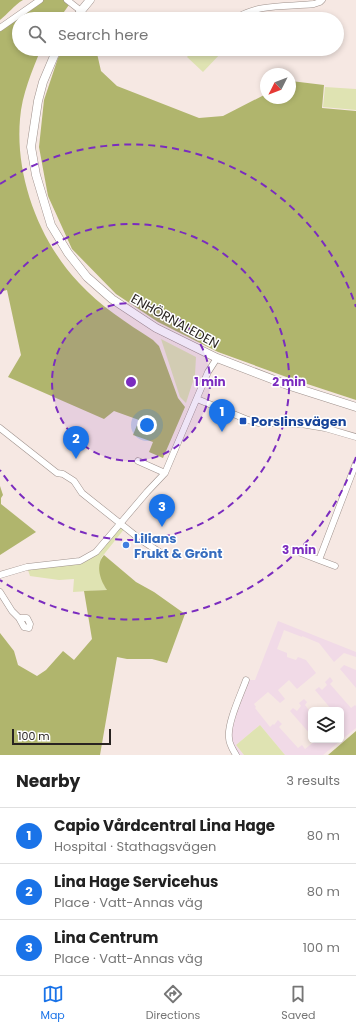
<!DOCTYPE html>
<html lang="en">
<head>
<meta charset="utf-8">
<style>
	:root { --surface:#fff; --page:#f2f2f2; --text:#222; --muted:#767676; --line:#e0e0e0; --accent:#1a73e8 }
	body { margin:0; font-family:Poppins,sans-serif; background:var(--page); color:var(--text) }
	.controls { position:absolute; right:12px; bottom:12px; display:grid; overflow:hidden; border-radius:6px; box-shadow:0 2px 6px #0003 }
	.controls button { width:36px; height:36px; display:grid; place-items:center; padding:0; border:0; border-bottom:1px solid var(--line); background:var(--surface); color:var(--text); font:20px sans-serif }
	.compass { position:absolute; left:260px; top:68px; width:36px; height:36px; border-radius:50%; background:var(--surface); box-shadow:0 2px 6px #0003; rotate:228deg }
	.scale { position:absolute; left:12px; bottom:10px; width:99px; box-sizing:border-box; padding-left:4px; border:2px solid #282321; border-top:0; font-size:11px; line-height:14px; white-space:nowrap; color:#282321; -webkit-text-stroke:3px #fff; paint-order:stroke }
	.you { position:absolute; left:147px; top:425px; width:14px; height:14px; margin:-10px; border:3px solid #fff; border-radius:50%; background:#1a73e8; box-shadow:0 0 0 6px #1a73e833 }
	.badge { display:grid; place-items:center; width:26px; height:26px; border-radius:50%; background:var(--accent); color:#fff; font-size:13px; font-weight:700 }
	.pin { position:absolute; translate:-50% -33px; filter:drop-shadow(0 1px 2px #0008) }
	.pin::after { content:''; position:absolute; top:21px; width:14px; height:12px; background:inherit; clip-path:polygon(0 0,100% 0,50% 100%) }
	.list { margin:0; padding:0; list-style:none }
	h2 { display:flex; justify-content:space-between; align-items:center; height:52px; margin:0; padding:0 16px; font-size:17px }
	h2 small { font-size:13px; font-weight:400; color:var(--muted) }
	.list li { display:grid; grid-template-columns:26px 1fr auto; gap:12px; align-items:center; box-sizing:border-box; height:56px; padding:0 16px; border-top:1px solid var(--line) }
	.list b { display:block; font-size:15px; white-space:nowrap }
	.list p { margin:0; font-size:13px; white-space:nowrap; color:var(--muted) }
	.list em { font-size:13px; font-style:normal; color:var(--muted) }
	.icon { flex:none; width:22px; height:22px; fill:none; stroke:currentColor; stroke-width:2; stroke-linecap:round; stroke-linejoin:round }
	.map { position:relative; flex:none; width:356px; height:755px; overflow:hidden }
	.search { position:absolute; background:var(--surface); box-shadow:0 2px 6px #0003; left:12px; right:12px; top:12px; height:44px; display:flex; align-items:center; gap:10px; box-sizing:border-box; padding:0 14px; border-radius:22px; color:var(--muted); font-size:15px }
	.sheet { height:220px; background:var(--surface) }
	nav { display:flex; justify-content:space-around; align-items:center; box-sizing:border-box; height:56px; border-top:1px solid var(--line); background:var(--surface); font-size:11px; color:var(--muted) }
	nav a { display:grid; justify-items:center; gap:2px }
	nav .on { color:var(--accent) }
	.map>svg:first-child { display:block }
	.education { fill:#f1dae7 }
	.green { fill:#dfe3b2 }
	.forest { fill:#b0b56d }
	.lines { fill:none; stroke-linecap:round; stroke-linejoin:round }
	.minor-casing { stroke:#9f928d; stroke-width:7 }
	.tertiary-casing { stroke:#9f928d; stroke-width:9 }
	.minor { stroke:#fff; stroke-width:6 }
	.tertiary { stroke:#fff; stroke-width:8 }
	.ring { fill:none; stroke:#7b2cbf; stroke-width:2; stroke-dasharray:7 5 }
	.transit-dot { fill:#1a4fb4; stroke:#fff; stroke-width:1.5 }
	.shop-dot { fill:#3f7fe0; stroke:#fff; stroke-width:1.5 }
	.labels { text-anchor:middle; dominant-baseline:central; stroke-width:3; stroke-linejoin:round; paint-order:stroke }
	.street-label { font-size:13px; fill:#282321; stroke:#fff }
	.transit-label { font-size:13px; font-weight:bold; fill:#164399; stroke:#fff; text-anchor:start }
	.shop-label { font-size:13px; font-weight:bold; fill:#366cbe; stroke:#fff; text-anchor:start }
	.centre { fill:#7b2cbf; stroke:#fff; stroke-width:2 }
	.ring-label { font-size:12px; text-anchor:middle; font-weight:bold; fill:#7b2cbf; stroke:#fff; stroke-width:3; stroke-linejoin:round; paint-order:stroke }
</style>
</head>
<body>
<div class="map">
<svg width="356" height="755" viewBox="0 0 356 755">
	<rect width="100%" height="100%" fill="#f6e8e3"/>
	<path class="education" d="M278,621L356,652V657L344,653L334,662L319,643L302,636V637L284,630L277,649L287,653V657L296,660L298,657L306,660L316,673L297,689L289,680L278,690L285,699L280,703L268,692L254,704L256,707L255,708L270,727L273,724L274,725L278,720L282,724L279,727L298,748L302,745L305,749L315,741L314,740H341V710H332L315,690L319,687L322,690L327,685L325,682L330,677L333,681L330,684L351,708L355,705L356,706V728L323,755H285L260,725L236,745L244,755H236L230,745L229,727L246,680H255Z
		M344,665L356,670V688L340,669Z
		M304,699L307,702L305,705L311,713V735L290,711L293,708L297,711L301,706L299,703Z"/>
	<path class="green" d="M310,12L311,19H278V15Z
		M194,49H219L222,52L203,72L187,57Z
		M325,87L356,89V110L323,107Z
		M161,339L196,357L195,375L186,403L180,397Z
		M116,527L125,528L101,558L104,585L107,590L73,592L74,579L59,580L30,576L27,567L89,557Z
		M260,725L285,755H244L236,745Z"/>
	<path class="forest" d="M0,0H23C14,5 8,14 0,20Z
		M40,0H67L71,2L59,19H19V49H41C32,71 22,94 20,119C15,176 39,241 79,283C100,306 127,323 153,340L159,346L178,398L185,407L163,458L149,452L153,442L133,435L139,420L114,411L104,419L8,377L21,355L7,290L0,292V28Z
		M64,49H96L101,71L117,86L199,118L223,116L266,94V98H290V81H291L324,85L322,108L356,111V400L292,379L218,352L158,322L116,294L72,249L48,196L39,147L44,100L58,58Z
		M0,486L3,495L1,498V504L36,532L0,555Z
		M104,555L136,582L154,592L185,614L167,663L152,659H127L117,657L100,755H0V633L14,651L18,665L37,676L46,670L63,651L74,660L92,639L84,591L107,590C100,580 95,565 104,555Z
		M356,731V755H328Z"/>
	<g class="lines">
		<g class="minor-casing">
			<path id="minor" d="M67,0L81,11
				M235,19C258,3 288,7 314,4L320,2L322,0
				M0,28L40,0
				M197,399L248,420L259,423L301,424L325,428L356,437
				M0,428L57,473L63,474L74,481L82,493L141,540L161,553
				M138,461L165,473
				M301,553L319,560L356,463
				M319,560L335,566
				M0,575L27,567L80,561L96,552L147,492L165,473L208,372L217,358
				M0,592L12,611L19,618L24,627L29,628L30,624L27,618H19
				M236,755C233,750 229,744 229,738C227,723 241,694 246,680"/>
		</g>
		<g class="tertiary-casing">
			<path id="tertiary" d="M76,19L81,11L90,0
				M57,49L43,82L38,101L31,147L36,175L51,225L68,253L87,277L112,299L156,328L217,358L290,386L356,407"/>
		</g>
		<use href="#minor" class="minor"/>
		<use href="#tertiary" class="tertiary"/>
	</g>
	<circle cx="131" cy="382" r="79" fill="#7b2cbf" fill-opacity=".12"/>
	<g class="ring">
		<circle cx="131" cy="382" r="79"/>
		<path d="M0 294A158 158 0 1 1 0 470"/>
		<path d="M356 457A237 237 0 0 1 0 580M0 184A237 237 0 0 1 356 307"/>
	</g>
	<rect class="transit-dot" x="239" y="417" width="8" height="8" rx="2"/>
	<circle class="shop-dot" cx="126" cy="545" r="4"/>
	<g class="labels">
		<g class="street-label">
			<text transform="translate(175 321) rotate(29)">ENHÖRNALEDEN</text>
		</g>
		<g class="transit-label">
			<text x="251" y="421">Porslinsvägen</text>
		</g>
		<g class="shop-label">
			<text x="134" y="538">Lilians<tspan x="134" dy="15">Frukt &amp; Grönt</tspan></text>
		</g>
	</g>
	<circle cx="131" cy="382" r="6" class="centre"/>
	<g class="ring-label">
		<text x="210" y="386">1 min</text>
		<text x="289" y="386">2 min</text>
		<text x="299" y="554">3 min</text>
	</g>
</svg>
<div class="controls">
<button><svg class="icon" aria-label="layers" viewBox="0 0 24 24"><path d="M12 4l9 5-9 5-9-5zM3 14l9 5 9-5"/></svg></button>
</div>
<svg class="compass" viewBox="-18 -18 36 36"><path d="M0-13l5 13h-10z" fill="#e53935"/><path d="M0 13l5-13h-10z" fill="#767676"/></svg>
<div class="scale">100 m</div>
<div class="you"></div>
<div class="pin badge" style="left:222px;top:432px">1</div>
<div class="pin badge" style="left:76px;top:459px">2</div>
<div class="pin badge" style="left:162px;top:527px">3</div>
<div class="search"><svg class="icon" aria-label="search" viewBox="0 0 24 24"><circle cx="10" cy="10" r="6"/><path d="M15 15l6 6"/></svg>Search here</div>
</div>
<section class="sheet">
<h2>Nearby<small>3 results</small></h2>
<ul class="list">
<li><span class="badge">1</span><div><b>Capio Vårdcentral Lina Hage</b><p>Hospital · Stathagsvägen</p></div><em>80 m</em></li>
<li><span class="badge">2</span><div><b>Lina Hage Servicehus</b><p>Place · Vatt-Annas väg</p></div><em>80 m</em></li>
<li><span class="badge">3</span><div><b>Lina Centrum</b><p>Place · Vatt-Annas väg</p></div><em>100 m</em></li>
</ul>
</section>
<nav>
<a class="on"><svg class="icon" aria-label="map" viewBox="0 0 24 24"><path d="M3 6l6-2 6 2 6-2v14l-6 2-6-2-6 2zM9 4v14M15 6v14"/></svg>Map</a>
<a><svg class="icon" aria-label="directions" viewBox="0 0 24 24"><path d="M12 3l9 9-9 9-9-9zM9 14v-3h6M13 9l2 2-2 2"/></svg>Directions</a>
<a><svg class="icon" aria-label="saved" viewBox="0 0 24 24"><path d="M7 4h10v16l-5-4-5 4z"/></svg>Saved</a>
</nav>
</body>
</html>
